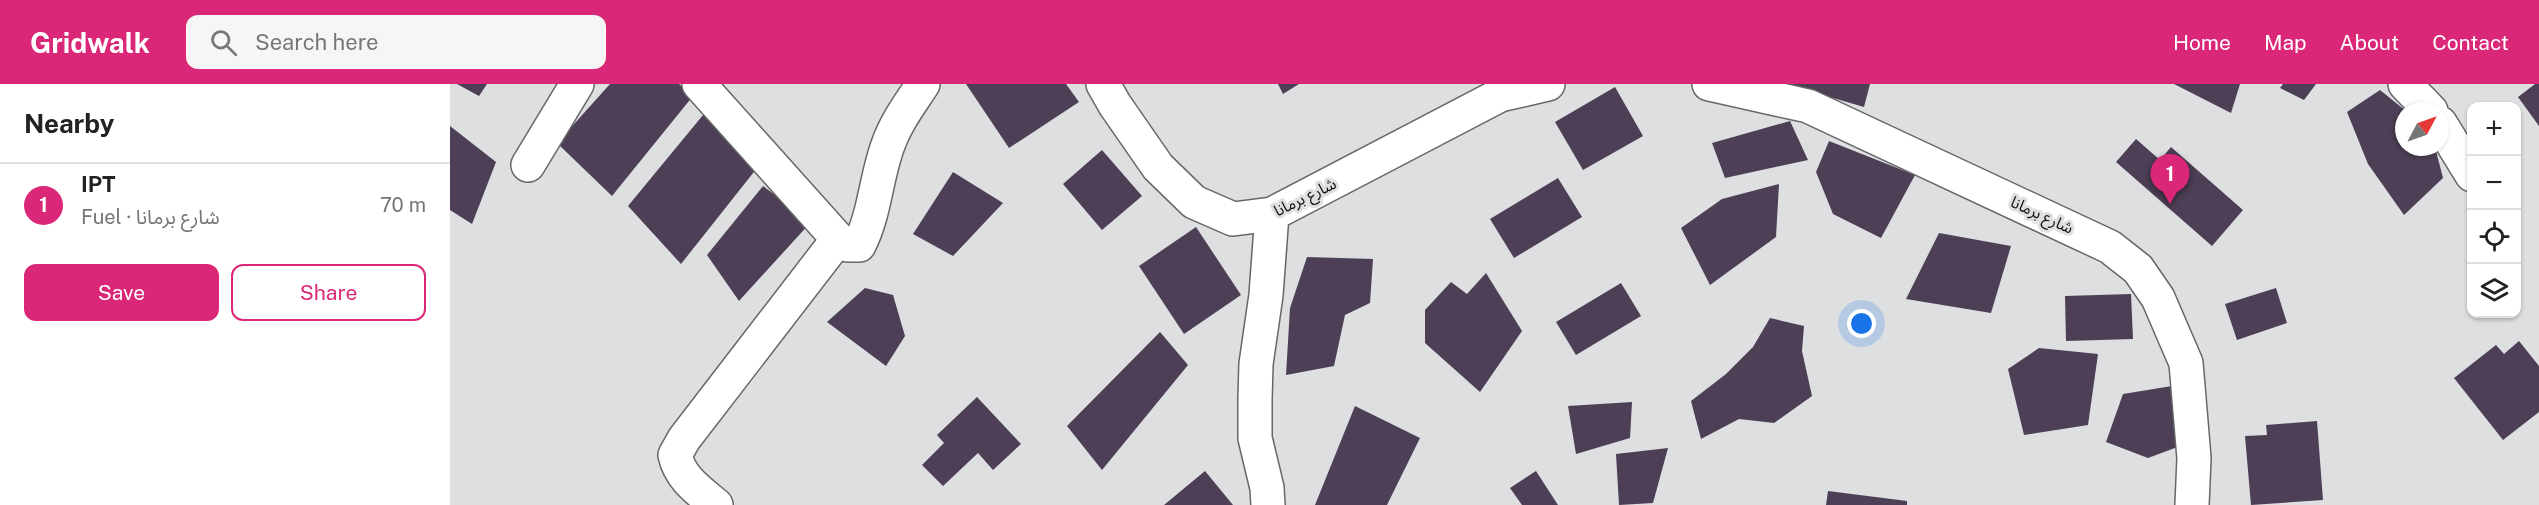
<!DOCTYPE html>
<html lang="en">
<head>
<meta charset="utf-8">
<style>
	:root { --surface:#fff; --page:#f6f6f6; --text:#222; --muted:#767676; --line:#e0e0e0; --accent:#db2777 }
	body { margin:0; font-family:"Public Sans","Noto Sans Arabic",sans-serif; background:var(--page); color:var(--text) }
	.controls { position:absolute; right:18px; top:18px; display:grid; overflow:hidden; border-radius:12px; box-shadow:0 2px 4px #0004 }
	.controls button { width:54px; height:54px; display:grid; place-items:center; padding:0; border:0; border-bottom:2px solid var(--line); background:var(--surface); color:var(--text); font:30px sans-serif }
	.compass { position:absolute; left:1945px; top:18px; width:54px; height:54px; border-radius:50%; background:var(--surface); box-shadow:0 2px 4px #0004; rotate:49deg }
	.you { position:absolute; left:1412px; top:240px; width:21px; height:21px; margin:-15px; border:4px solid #fff; border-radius:50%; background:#1a73e8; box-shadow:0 0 0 9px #1a73e833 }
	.badge { display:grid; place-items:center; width:39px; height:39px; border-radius:50%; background:var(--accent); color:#fff; font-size:20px; font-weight:700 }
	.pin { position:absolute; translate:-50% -50px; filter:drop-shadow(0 2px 3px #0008) }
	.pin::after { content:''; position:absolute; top:32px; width:21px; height:18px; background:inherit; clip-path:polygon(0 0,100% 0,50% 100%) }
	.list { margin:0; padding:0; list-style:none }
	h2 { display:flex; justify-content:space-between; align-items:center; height:78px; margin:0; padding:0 24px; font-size:26px }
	h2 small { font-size:20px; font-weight:400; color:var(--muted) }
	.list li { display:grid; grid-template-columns:39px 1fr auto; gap:18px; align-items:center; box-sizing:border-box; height:84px; padding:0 24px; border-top:2px solid var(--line) }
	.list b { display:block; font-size:22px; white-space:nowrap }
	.list p { margin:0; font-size:20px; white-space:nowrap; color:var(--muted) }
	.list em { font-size:20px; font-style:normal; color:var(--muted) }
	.actions { display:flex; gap:12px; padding:18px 24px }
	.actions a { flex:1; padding:14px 0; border:2px solid var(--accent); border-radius:12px; text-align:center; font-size:21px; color:var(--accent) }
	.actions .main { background:var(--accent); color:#fff }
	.icon { flex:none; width:33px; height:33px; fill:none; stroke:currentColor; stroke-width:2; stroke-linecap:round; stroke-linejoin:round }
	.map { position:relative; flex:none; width:2089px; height:421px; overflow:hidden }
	header { display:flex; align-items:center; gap:36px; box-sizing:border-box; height:84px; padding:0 30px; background:var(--accent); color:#fff }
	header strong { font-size:28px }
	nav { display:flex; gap:33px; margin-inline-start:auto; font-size:21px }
	.search { width:420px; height:54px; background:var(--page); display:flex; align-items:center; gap:15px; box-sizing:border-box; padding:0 21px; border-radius:12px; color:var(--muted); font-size:22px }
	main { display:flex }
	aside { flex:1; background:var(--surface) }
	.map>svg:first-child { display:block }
	.building { fill:#4d3f55 }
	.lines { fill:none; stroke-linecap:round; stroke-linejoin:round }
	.minor-casing { stroke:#656769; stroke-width:36 }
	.minor { stroke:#fff; stroke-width:33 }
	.labels { text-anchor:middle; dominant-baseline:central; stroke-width:6; stroke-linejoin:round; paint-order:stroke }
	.street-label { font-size:16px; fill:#121213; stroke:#dddfe1 }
</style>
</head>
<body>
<header>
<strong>Gridwalk</strong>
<div class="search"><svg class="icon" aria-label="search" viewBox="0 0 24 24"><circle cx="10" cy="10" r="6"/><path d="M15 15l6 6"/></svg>Search here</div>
<nav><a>Home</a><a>Map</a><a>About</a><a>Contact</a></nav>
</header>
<main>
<aside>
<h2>Nearby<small></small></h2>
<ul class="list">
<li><span class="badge">1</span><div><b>IPT</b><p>Fuel · شارع برمانا</p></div><em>70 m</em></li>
</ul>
<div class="actions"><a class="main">Save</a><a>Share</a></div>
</aside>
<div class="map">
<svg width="2089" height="421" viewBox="0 0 2089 421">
	<rect width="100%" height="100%" fill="#dddfe1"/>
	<path class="building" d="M7,0H37L29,12Z
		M160,0H229L243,12L162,112L107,59Z
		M516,0H616L629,18L559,64Z
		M828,0H849L833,10Z
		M1335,0H1420L1414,23Z
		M1724,0H1790L1781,29Z
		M1833,0H1866L1854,16L1830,4Z
		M2085,0H2089V42L2068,13Z
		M1165,3L1193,52L1133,86L1105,38Z
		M1930,6L1956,27H1954V63H1985L1993,94L1954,131L1918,80L1897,28Z
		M258,25L311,79L231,180L178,122Z
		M1340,37L1358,76L1275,94L1262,59Z
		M0,42L46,78L22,140L0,126Z
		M1686,55L1710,76L1721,63L1793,126L1762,162L1666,78Z
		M1379,57L1465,91L1431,154L1383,130L1366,88Z
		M652,66L692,112L652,146L613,100Z
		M503,88L553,119L503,172L463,150Z
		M1108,94L1132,133L1064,174L1040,135Z
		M1329,100L1326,153L1260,201L1231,144L1272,115Z
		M313,102L361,138L289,217L257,171Z
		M746,143L791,211L734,250L689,182Z
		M1489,149L1561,162L1541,229L1456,215Z
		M857,173L923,175L920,219L895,231L884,282L836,291L840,224Z
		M1036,189L1072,247L1030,308L975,259V226L1001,198L1017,210Z
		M1171,199L1191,232L1126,271L1106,238Z
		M415,204L443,211L455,252L436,282L377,238Z
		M1826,204L1837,239L1787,256L1775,220Z
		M1681,210L1683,255L1616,257L1615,212Z
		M1320,234L1354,242L1352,267L1362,312L1324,339L1289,335L1251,355L1241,317L1276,290L1303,263Z
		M710,248L738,281L652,386L617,342Z
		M2069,257L2089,282V328L2053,356L2004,294L2046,261L2054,270Z
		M1589,264L1648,270L1638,341L1574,351L1558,285Z
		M1722,302L1733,361L1698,374L1656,358L1673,310Z
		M527,313L571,360L543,386L528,369L493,402L472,381L494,359L487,351Z
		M1182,318L1180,354L1126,370L1118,322Z
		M905,322L970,354L937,421H865Z
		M1867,337L1873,416L1801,421L1795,352L1817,351L1816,341Z
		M1218,364L1203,419L1169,421L1166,370Z
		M755,387L783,421H714Z
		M1086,387L1108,421H1072L1060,404Z
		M1378,407L1457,417V421H1376Z"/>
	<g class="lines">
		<g class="minor-casing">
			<path id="minor" d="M249,0L388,155L398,161H409C425,130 426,93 438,61C446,38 460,20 473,0
				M653,0L665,21L708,83L744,118L783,135L822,130L1050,11L1098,0
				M1259,0L1358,22L1660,163L1688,185L1708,214L1736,279L1744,374L1742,421
				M1955,0L1981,27
				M1990,39L2022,91
				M78,81L127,0
				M266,421C248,406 230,394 225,371L234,355L388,155
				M818,421L817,404L805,354V315L806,280L816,211L822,130"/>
		</g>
		<use href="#minor" class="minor"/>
	</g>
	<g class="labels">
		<g class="street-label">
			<text transform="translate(855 113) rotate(-26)">شارع برمانا</text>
			<text transform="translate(1592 131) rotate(25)">شارع برمانا</text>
		</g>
	</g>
</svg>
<div class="controls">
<button>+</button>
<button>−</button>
<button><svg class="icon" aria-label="locate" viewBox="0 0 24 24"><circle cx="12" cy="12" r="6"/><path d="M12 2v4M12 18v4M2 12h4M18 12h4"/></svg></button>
<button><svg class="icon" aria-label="layers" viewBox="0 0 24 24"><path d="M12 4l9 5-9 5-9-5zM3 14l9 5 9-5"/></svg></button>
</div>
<svg class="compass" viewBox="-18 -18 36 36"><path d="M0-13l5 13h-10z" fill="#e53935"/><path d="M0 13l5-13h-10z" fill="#767676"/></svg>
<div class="you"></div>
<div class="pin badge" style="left:1720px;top:120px">1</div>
</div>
</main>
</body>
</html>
